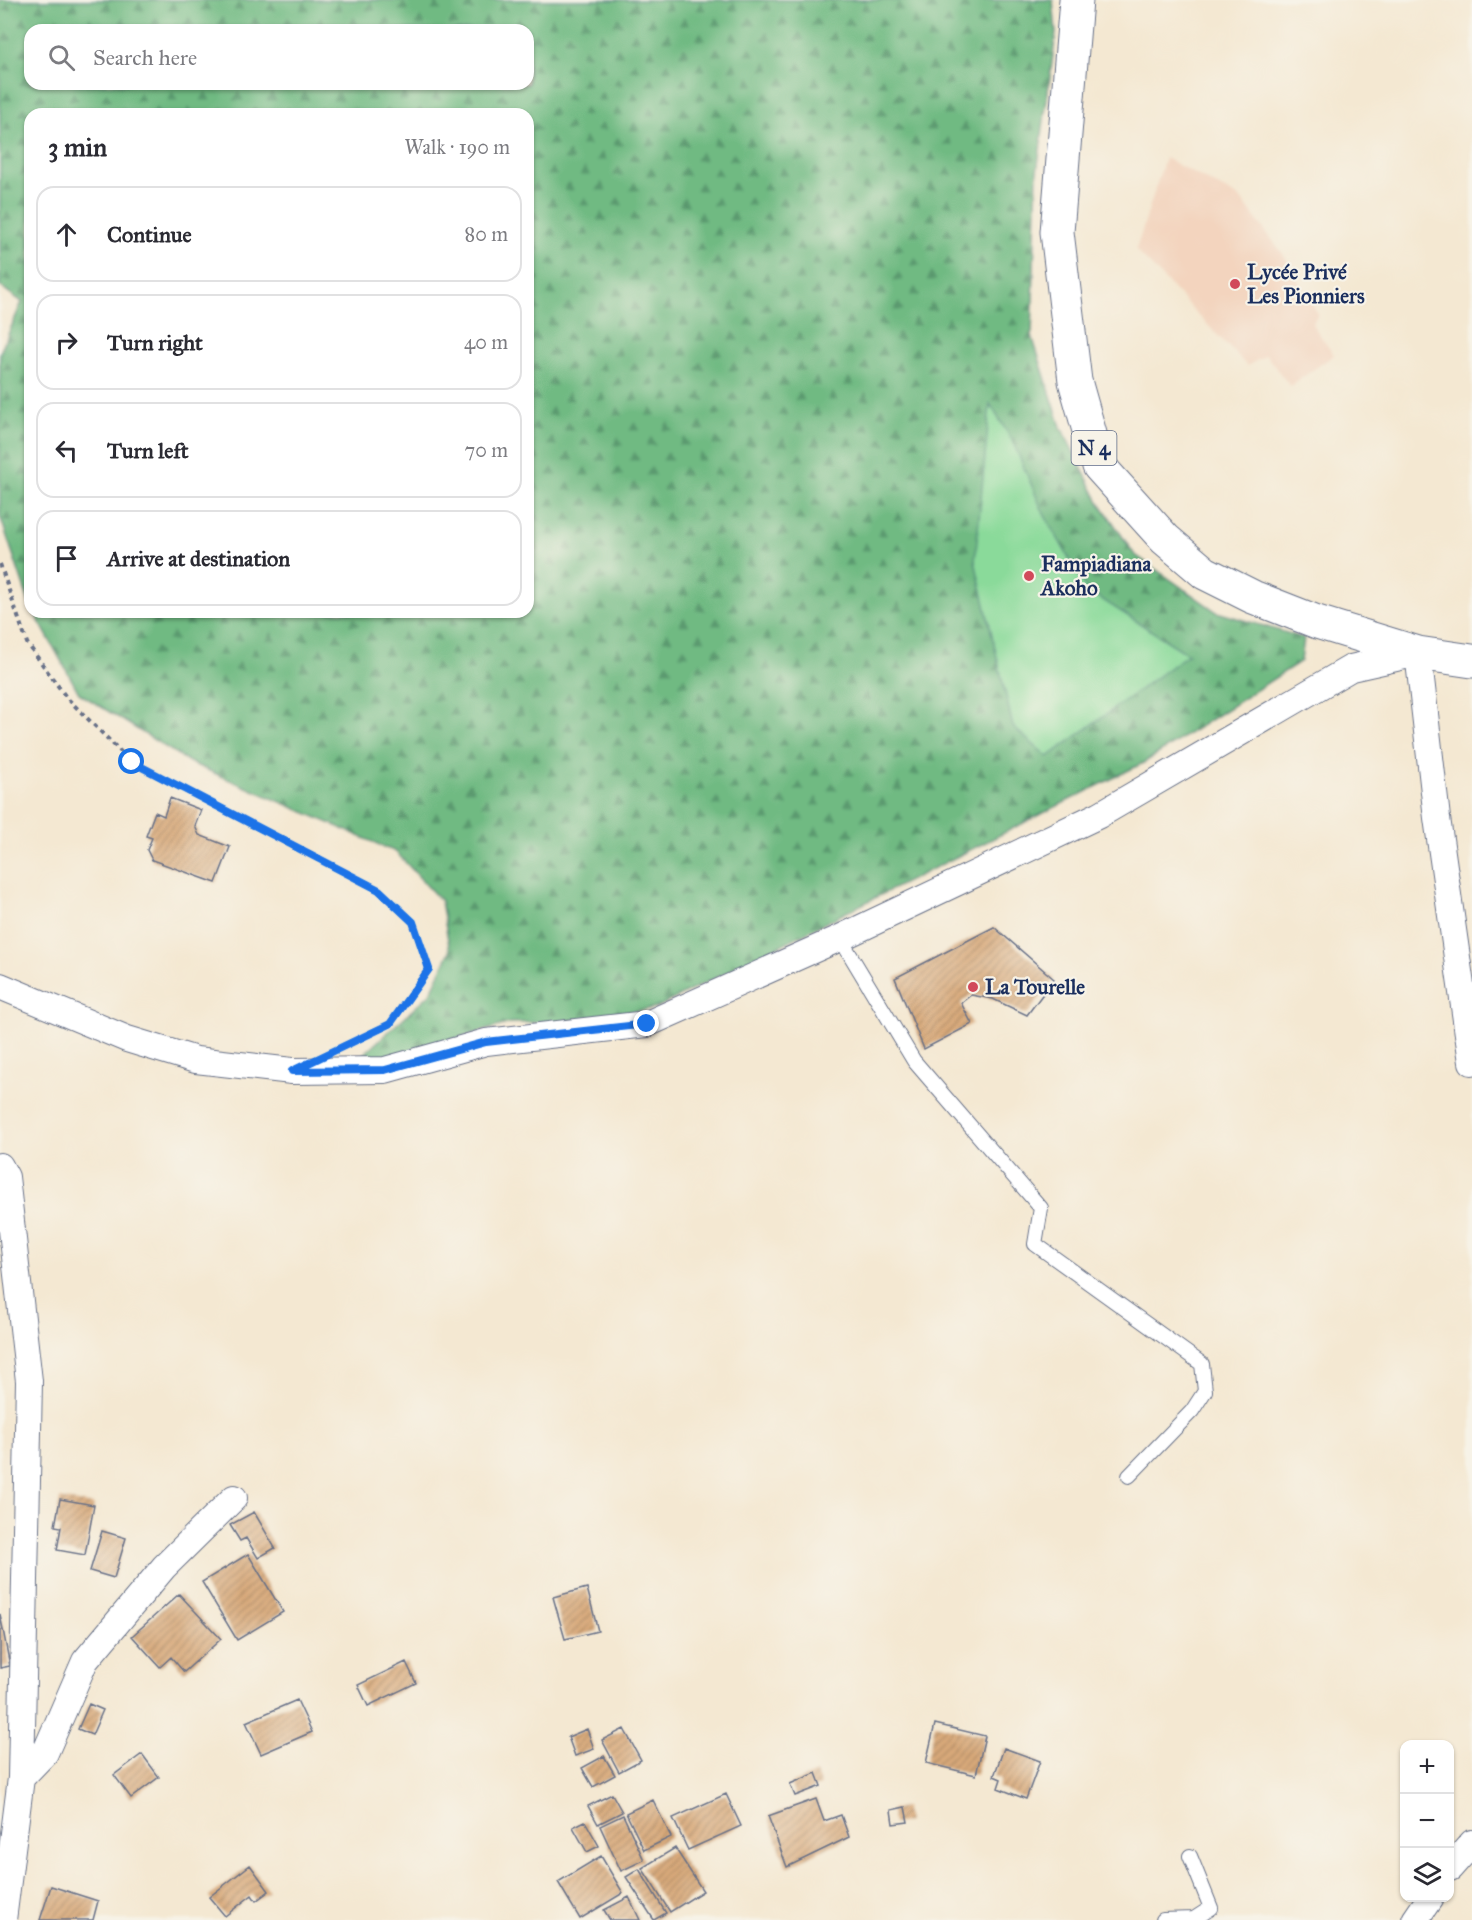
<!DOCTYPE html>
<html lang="en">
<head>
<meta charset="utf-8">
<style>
	:root { --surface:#fff; --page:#f7f7f7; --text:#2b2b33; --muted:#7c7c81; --line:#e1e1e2 }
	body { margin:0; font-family:"IM FELL Great Primer",serif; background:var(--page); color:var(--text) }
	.controls { position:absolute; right:18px; bottom:18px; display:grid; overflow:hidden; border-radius:12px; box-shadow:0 2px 4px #0004 }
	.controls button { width:54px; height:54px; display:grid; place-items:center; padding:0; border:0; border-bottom:2px solid var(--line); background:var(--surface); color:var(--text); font:30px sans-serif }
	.stop { position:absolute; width:18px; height:18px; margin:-14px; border:4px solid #1a73e8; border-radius:50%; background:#fff }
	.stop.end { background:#1a73e8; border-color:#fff; box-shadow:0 2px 6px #0008 }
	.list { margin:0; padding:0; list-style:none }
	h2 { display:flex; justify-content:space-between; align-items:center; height:78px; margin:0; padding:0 24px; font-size:26px }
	h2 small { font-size:20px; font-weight:400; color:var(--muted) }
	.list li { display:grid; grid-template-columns:39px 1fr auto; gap:18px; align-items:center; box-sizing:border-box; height:96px; margin:0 12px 12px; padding:0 12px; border:2px solid var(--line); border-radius:18px }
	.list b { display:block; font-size:22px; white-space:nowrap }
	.list em { font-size:20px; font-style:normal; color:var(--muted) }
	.icon { flex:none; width:33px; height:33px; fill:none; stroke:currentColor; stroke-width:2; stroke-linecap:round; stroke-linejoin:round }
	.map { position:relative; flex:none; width:1472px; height:1920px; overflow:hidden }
	.search { position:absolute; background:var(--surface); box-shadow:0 2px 4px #0004; left:24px; top:24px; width:510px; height:66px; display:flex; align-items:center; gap:15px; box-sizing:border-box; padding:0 21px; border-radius:18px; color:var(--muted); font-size:22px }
	.panel { position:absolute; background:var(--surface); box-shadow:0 2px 4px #0004; left:24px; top:108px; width:510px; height:510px; border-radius:18px }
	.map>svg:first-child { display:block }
	.built { fill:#f3d4be }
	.forest { fill:url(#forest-firs); stroke:#457470; stroke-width:1.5; fill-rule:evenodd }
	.park { fill:#8ada9a; stroke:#52847c; stroke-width:1.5 }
	.building { fill:url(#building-hatch) }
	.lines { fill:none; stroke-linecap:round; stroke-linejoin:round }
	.lane-casing { stroke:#677087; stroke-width:16 }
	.street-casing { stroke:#677087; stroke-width:28 }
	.primary-casing { stroke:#677087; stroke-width:35 }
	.path { stroke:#677087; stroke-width:4; stroke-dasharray:4.5 4.5; stroke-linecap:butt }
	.lane { stroke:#fff; stroke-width:14 }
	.street { stroke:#fff; stroke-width:26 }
	.primary { stroke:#fff; stroke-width:33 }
	.route { stroke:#1a73e8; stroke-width:8 }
	.poi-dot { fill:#d1495b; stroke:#f7f3e8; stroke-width:2 }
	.labels { text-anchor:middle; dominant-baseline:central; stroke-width:4.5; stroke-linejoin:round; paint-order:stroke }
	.shield { fill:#f7f3e8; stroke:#5d6a87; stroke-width:1.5 }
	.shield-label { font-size:20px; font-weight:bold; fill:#1b2f5e }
	.poi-label { font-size:21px; font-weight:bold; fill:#1b2f5e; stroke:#f7f3e8; text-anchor:start }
</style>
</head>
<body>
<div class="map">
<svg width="1472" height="1920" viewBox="0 0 1472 1920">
	<defs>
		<pattern id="forest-firs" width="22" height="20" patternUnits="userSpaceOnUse" patternTransform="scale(1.5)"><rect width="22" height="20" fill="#6fba82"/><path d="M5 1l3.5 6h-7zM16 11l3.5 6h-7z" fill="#5a986e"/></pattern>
		<pattern id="building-hatch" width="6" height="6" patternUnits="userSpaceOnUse" patternTransform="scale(1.5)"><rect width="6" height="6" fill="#d8a979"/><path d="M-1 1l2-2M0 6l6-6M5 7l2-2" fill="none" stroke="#ae8a66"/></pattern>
	</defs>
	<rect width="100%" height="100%" fill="#f7f3e8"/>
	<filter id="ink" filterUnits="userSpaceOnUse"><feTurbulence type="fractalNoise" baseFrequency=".0167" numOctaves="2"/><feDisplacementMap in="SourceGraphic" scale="12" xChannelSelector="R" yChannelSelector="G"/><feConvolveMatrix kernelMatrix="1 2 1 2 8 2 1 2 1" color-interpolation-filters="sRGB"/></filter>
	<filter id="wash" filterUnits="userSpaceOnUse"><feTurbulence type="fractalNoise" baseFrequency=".008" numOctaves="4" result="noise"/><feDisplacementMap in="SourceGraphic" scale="24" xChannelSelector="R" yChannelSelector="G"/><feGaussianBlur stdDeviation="1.35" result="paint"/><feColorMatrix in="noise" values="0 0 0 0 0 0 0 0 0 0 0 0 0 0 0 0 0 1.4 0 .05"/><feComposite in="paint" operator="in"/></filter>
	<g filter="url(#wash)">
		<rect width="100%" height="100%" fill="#f4e8d2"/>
		<path class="built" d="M1165,158L1240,198L1283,254L1318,314L1312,324L1334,355L1290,386L1266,355L1247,366L1136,250Z"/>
		<path class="forest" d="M0,0H1053L1056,33L1037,172L1032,336L1061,427L1098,500L1134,554L1217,612L1304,638L1301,661L1145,762L656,1008L560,1022L510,1023L380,1061L363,1055L430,994L450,951L441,901L396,852L191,763L79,693L34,612H528V114H30V605L0,516V353L22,302L0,286ZM30,30H528V84H30Z"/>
		<path class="park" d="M990,404L1012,440L1044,514L1087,590L1188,654L1048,757L1013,727L975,561Z"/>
		<g id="blocks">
			<path class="building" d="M170,798L201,810L195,826L199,835L230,847L216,883L152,860L147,850L152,838L146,836L155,812L164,816Z
				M994,927L1054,979L1027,1015L993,999L971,995L961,1003L972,1024L924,1049L895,978Z
				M60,1499L94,1505L85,1555L57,1550L61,1527L55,1526Z
				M254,1512L275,1548L258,1558L246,1538L240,1541L230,1525Z
				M102,1531L126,1538L114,1578L90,1571Z
				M248,1554L283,1612L237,1640L202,1582Z
				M587,1588L598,1631L565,1639L553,1597Z
				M179,1594L221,1639L184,1672L171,1657L160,1667L132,1636Z
				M0,1614L10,1666L0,1668Z
				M406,1662L416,1683L368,1706L358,1685Z
				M297,1700L312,1732L261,1754L246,1722Z
				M89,1704L103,1710L92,1735L78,1729Z
				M935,1724L985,1736L976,1775L926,1763Z
				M587,1729L594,1749L575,1756L568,1737Z
				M624,1729L641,1760L619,1772L602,1740Z
				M1004,1748L1040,1761L1026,1799L998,1788L1001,1779L994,1776Z
				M142,1754L159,1777L131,1798L114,1775Z
				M604,1756L615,1775L593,1787L582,1768Z
				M816,1773L821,1786L795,1796L790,1784Z
				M612,1794L622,1812L598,1824L588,1806Z
				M726,1794L741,1826L688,1850L673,1818Z
				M816,1799L824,1821L841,1815L849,1837L787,1867L768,1816Z
				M653,1800L671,1837L644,1850L626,1813Z
				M905,1807L908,1822L893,1824L891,1810Z
				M623,1815L644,1860L621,1871L600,1826Z
				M585,1821L599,1846L587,1852L573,1827Z
				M675,1848L703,1891L670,1912L642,1868Z
				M601,1856L623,1893L580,1919L558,1882Z
				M250,1865L269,1891L256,1901L252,1895L225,1916L209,1897Z
				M639,1869L666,1913L654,1920L626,1877Z
				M51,1886L98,1901L93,1920H40Z
				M629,1897L640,1920H610L604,1910Z"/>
		</g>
	</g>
	<g filter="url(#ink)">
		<use href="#blocks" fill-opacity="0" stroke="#677087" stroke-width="1.5"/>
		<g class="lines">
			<g class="lane-casing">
				<path id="lane" d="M840,938L914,1061L1041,1208L1035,1244L1202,1364L1205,1391L1192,1411L1129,1476
					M1163,1920L1194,1919L1211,1908L1190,1856"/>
			</g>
			<g class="street-casing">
				<path id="street" d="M0,986L127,1039L196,1060L292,1071L385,1070L486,1042L647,1024L840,938L1099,815L1351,668L1418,653L1437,818L1472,1062
					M0,1166L6,1177L29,1381L21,1778L3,1920
					M21,1778L45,1753L85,1661L164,1567L234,1498
					M1450,1868L1472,1843
					M1415,1920L1430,1898"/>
			</g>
			<g class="primary-casing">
				<path id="primary" d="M1076,0L1057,232L1075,381L1099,466L1165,539L1205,573L1253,597L1317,622L1418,653L1472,661"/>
			</g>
			<path class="path" d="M0,564L27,643L66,697L131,762L379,890L413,922L428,969L390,1024L358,1040"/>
			<use href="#lane" class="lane"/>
			<use href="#street" class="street"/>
			<use href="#primary" class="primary"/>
		</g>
	</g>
	<g class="lines" filter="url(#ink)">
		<path class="route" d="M132,762L379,890L413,922L429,969L390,1024L292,1071L385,1070L486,1042L647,1024"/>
	</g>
	<g class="poi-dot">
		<circle cx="1235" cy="284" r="6"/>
		<circle cx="1029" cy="576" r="6"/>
		<circle cx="973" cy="987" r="6"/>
	</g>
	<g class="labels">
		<rect class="shield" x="1071.5" y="431" width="45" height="34" rx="4.5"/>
		<g class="shield-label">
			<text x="1094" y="448">N 4</text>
		</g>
		<g class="poi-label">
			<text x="1247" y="272">Lycée Privé<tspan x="1247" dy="24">Les Pionniers</tspan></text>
			<text x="1041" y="564">Fampiadiana<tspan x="1041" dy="24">Akoho</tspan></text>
			<text x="985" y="987">La Tourelle</text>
		</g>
	</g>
</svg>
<div class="controls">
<button>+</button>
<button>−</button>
<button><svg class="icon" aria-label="layers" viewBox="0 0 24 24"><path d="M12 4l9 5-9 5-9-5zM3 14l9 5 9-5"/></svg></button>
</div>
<div class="stop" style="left:132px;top:762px"></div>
<div class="stop end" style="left:647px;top:1024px"></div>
<div class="search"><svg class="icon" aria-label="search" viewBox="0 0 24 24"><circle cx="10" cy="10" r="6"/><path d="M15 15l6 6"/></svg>Search here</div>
<section class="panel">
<h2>3 min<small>Walk · 190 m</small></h2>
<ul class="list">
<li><svg class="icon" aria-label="ahead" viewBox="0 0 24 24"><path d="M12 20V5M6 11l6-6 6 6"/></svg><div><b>Continue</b></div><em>80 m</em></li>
<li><svg class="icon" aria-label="right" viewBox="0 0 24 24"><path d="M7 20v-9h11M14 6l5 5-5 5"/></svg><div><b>Turn right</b></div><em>40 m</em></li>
<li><svg class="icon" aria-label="left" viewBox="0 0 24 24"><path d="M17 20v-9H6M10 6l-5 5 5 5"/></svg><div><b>Turn left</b></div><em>70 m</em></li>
<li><svg class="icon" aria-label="arrive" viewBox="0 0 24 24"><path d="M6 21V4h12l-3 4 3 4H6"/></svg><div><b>Arrive at destination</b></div></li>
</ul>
</section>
</div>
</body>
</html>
